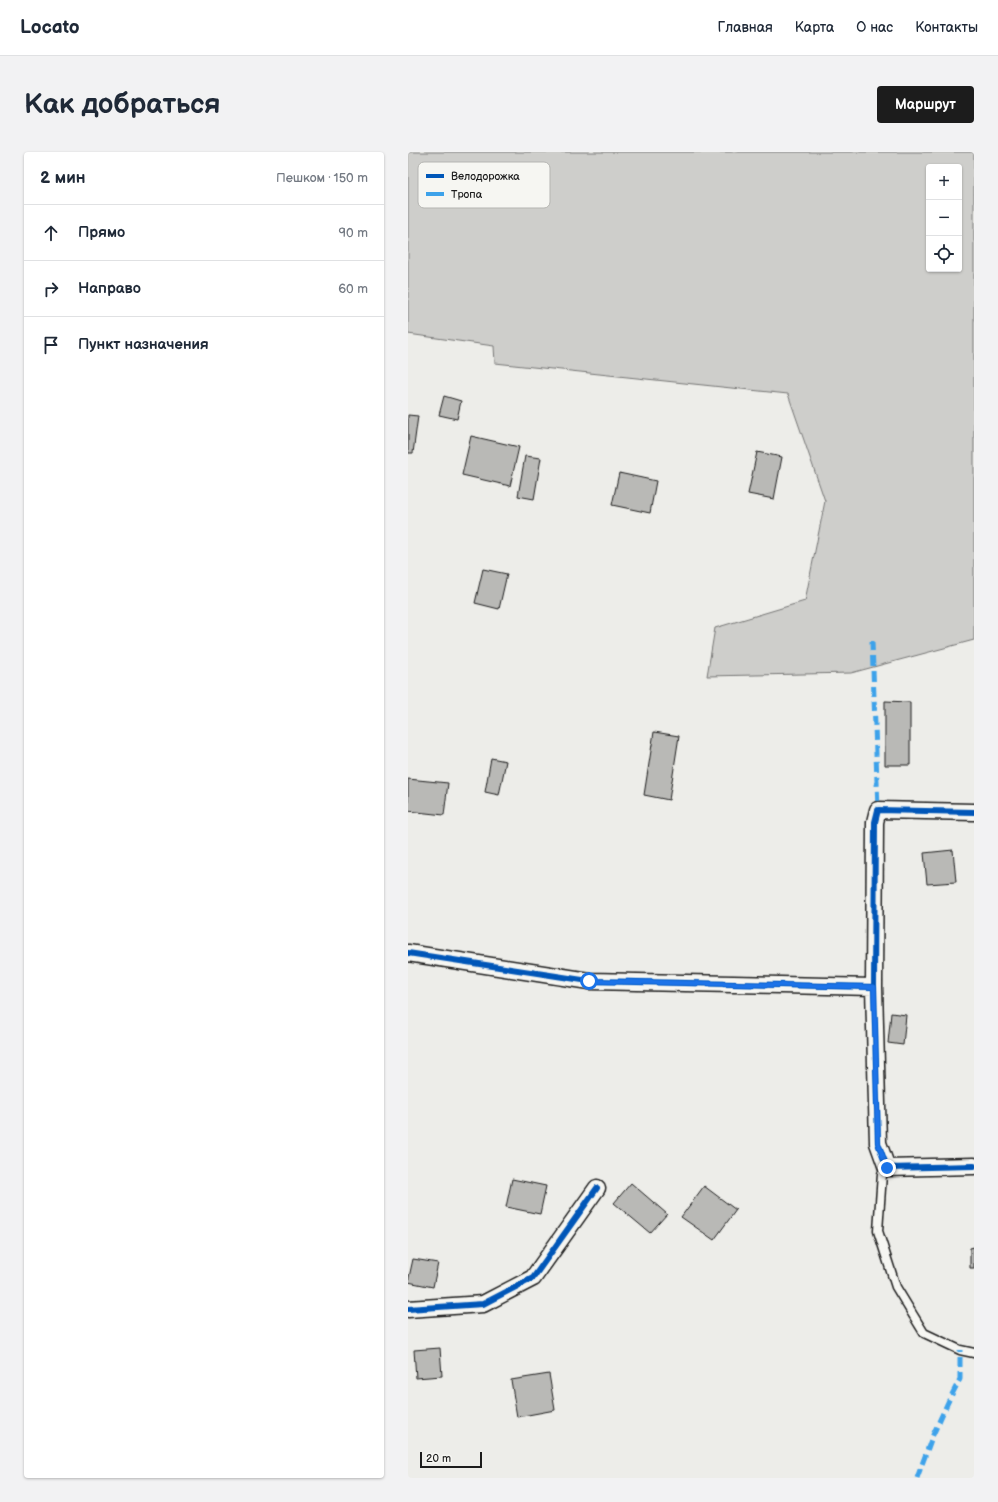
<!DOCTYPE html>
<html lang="ru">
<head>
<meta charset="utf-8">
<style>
	:root { --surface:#fff; --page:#f2f2f3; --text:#1f2937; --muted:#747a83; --line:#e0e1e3; --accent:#1c1c1c }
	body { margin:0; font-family:"Balsamiq Sans",sans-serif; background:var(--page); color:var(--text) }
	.controls { position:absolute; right:12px; top:12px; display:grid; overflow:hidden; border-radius:4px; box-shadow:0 1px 3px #0004 }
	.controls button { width:36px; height:36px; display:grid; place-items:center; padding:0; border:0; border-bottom:1px solid var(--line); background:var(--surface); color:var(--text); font:20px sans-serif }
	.scale { position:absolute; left:12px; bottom:10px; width:62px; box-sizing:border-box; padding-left:4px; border:2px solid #1c1c1c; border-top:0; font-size:11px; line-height:14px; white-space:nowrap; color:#1c1c1c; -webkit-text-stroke:3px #f6f6f2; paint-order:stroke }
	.stop { position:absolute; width:12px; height:12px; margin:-9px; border:3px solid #1a73e8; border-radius:50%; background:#fff }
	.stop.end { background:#1a73e8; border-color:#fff; box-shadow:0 1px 4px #0008 }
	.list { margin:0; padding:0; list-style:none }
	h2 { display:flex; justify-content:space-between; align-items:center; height:52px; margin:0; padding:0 16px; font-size:17px }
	h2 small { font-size:13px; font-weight:400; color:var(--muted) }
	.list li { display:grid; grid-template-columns:26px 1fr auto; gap:12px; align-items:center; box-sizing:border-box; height:56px; padding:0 16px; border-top:1px solid var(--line) }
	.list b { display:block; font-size:15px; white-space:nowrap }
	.list em { font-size:13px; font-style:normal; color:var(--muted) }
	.icon { flex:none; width:22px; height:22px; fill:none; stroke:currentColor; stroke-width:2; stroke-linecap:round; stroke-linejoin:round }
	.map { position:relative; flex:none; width:566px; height:1326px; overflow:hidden; border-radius:4px }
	header { display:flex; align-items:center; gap:24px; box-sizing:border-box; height:56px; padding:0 20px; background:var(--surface); border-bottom:1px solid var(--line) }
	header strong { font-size:19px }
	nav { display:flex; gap:22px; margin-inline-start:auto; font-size:14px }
	.intro { display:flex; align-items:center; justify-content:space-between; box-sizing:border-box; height:96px; padding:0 24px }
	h1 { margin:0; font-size:28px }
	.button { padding:10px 18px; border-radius:4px; background:var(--accent); color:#fff; font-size:14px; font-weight:700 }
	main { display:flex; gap:24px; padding:0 24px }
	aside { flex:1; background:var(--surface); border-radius:4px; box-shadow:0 1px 3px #0004 }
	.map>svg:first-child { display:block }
	.green { fill:#cececb; stroke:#757574; fill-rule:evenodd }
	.building { fill:#b9b9b6; stroke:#1c1c1c }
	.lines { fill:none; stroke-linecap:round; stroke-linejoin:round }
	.service-casing { stroke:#1c1c1c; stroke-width:11 }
	.minor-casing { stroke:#1c1c1c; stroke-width:19 }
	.service { stroke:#f6f6f2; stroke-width:8 }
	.minor { stroke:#f6f6f2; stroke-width:16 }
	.quiet { stroke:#3da2ea; stroke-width:5; stroke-dasharray:10 5; stroke-linecap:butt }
	.cycleway-casing { stroke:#f6f6f2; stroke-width:8 }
	.cycleway { stroke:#0057b8; stroke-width:6 }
	.route { stroke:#1a73e8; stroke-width:5 }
	.key { fill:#f6f6f2; stroke:#b5b5b2; stroke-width:1 }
	.key-label { font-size:11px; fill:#1c1c1c }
</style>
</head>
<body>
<header>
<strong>Locato</strong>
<nav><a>Главная</a><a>Карта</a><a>О нас</a><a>Контакты</a></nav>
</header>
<div class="intro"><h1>Как добраться</h1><a class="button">Маршрут</a></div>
<main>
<aside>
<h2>2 мин<small>Пешком · 150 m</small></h2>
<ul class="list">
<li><svg class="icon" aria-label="ahead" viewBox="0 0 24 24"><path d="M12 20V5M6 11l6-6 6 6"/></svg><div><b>Прямо</b></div><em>90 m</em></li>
<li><svg class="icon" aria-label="right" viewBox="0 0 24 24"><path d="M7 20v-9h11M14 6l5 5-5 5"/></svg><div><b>Направо</b></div><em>60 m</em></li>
<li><svg class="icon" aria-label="arrive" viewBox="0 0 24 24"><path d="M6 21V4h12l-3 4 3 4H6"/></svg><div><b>Пункт назначения</b></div></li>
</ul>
</aside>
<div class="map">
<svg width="566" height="1326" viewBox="0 0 566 1326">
	<rect width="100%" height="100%" fill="#edede9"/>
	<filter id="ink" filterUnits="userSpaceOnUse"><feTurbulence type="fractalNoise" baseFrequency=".025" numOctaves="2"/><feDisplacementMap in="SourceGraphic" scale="8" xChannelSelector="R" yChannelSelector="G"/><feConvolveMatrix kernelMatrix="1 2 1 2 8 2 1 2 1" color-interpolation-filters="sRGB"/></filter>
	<g filter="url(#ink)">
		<path class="green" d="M0,0H566V488L443,521L299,524L307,476L397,449L417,349L380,242L87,211L86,194L0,182ZM521,15H551V117H521Z"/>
		<path class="building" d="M36,244L53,249L49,267L31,263Z
			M0,263L10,264L5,301H0Z
			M63,284L111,295L102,334L54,323Z
			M349,300L374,305L366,347L340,342Z
			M117,304L133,306L126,347L110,344Z
			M211,321L248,329L242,361L204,353Z
			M75,417L99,422L91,457L67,451Z
			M477,549L502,550V613H477Z
			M246,580L271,584L261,648L236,643Z
			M83,606L98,609L91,643L77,640Z
			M0,627L40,631L36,663L0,659Z
			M545,698L548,730L519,732L516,701Z
			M483,861L498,863L495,893L480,891Z
			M104,1027L138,1034L132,1062L98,1055Z
			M223,1031L259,1062L242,1081L206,1051Z
			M296,1034L328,1058L306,1088L273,1065Z
			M566,1095V1116H562V1096Z
			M5,1107L30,1111L25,1135L0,1130Z
			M32,1196L34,1224L8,1226L6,1198Z
			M141,1222L147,1258L109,1265L103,1228Z"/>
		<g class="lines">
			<g class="service-casing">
				<path id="service" d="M479,1016L474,1022L470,1079L488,1135L516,1181L552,1198L566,1201"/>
			</g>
			<g class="minor-casing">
				<path id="minor" d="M0,801L181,829L466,835L467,670L470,658L566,660
					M466,835L470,991L479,1016L566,1014
					M0,1157L75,1152L125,1126L189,1036"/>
			</g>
			<use href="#service" class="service"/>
			<use href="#minor" class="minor"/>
			<path class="quiet" d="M464,489L470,658
				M509,1326L524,1285L540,1250L552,1227V1198"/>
			<g class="cycleway-casing">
				<path id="cycleway" d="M0,801L181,829L466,835L467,670L470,658L566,660
					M466,835L470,991L479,1016L566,1014
					M0,1157L75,1152L125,1126L189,1036"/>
			</g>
			<use href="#cycleway" class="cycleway"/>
		</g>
	</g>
	<g class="lines" filter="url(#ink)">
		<path class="route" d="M181,829L466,835L470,991L479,1016"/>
	</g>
	<rect x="10" y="10" width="132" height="46" rx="6" class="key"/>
	<rect x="18" y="22" width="18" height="4" fill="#0057b8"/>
	<rect x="18" y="40" width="18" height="4" fill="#3da2ea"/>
	<g class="key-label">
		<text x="43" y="28">Велодорожка</text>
		<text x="43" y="46">Тропа</text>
	</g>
</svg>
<div class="controls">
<button>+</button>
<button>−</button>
<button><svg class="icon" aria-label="locate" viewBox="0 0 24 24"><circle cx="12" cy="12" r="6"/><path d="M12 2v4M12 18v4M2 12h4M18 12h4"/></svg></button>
</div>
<div class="scale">20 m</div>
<div class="stop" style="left:181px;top:829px"></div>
<div class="stop end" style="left:479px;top:1016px"></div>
</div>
</main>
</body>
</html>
